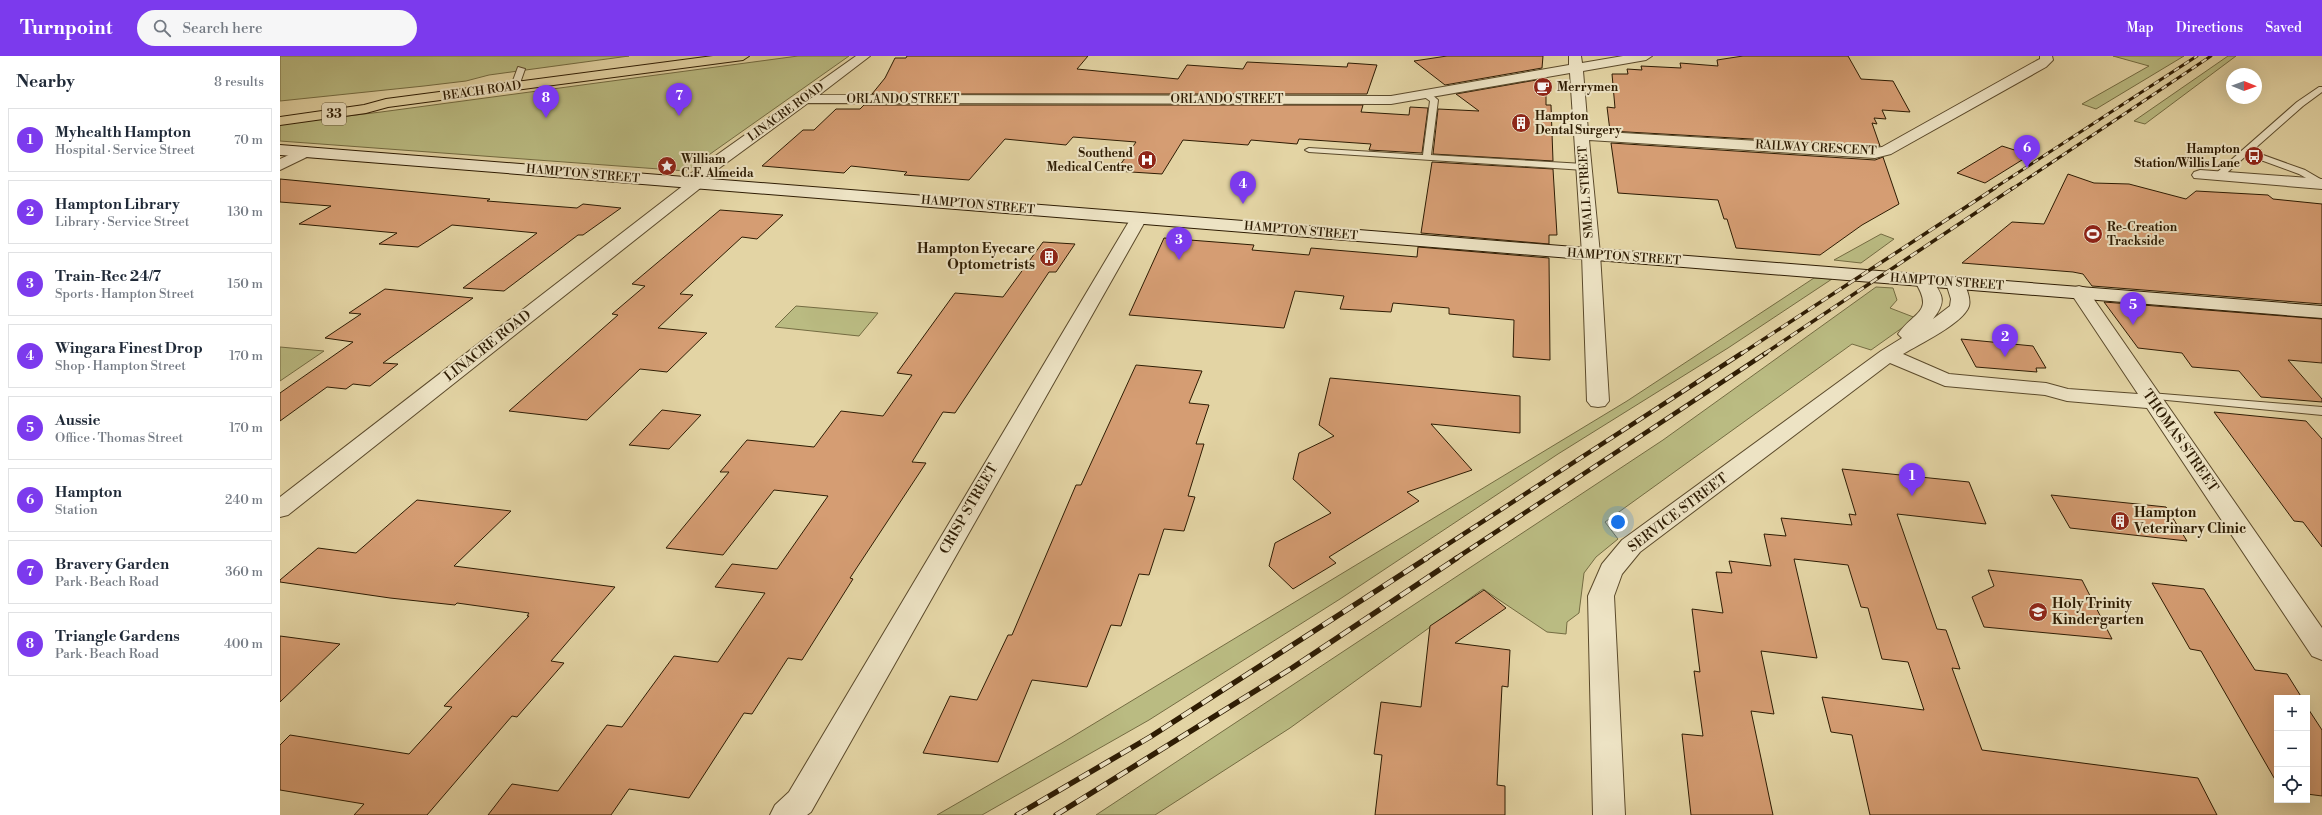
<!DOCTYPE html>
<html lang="en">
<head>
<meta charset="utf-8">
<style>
	:root { --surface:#fff; --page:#f6f6f7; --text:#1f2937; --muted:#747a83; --line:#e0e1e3; --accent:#7c3aed }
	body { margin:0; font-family:"Libre Bodoni",serif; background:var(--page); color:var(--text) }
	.controls { position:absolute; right:12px; bottom:12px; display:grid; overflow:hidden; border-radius:0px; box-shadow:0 4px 16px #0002 }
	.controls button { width:36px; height:36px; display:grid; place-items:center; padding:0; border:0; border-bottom:1px solid var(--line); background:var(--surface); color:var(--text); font:20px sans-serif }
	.compass { position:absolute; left:1946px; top:12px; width:36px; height:36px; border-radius:50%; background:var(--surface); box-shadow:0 4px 16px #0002; rotate:91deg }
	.you { position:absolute; left:1338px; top:466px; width:14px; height:14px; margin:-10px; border:3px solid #fff; border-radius:50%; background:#1a73e8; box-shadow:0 0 0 6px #1a73e833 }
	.badge { display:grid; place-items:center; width:26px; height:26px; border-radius:50%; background:var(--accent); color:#fff; font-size:13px; font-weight:700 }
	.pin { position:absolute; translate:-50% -33px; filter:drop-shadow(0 1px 2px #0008) }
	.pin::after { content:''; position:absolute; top:21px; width:14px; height:12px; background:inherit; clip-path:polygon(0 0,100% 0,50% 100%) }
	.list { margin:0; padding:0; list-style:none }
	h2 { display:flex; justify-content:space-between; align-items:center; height:52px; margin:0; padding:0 16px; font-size:17px }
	h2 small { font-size:13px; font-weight:400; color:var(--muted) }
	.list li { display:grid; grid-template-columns:26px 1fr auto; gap:12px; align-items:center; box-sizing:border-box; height:64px; margin:0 8px 8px; padding:0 8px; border:1px solid var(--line); border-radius:0px }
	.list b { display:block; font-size:15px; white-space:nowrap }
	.list p { margin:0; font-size:13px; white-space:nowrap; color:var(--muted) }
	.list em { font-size:13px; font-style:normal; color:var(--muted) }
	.icon { flex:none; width:22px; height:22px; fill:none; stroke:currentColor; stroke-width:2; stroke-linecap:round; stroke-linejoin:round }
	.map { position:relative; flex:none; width:2042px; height:759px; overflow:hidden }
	header { display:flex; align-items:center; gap:24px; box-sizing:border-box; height:56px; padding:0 20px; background:var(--accent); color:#fff }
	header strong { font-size:19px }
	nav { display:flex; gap:22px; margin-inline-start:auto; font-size:14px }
	.search { width:280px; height:36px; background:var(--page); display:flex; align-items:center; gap:10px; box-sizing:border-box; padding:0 14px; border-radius:22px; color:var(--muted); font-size:15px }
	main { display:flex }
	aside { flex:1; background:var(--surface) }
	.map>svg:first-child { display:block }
	.green { fill:#babb82; stroke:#746c42 }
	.building { fill:#d59d73; stroke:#2e1c03 }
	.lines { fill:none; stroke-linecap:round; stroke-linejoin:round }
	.lane-casing { stroke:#5b4a2b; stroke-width:2 }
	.street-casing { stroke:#5b4a2b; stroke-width:2 }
	.secondary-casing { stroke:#2e1c03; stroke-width:2 }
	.primary-casing { stroke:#2e1c03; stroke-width:2 }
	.lane { fill:#ede3c4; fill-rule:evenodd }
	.street { fill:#ede3c4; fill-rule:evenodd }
	.secondary { fill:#ede3c4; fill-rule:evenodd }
	.primary { fill:#e3d4a4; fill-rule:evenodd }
	.rail-far3-casing { stroke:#2e1c03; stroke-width:3 }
	.rail-far2-casing { stroke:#2e1c03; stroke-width:3.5 }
	.rail-far1-casing { stroke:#2e1c03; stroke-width:4.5 }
	.rail-casing { stroke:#2e1c03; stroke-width:5.5 }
	.rail-far3 { stroke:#ede3c4; stroke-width:2; stroke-dasharray:6; stroke-linecap:butt }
	.rail-far2 { stroke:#ede3c4; stroke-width:2.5; stroke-dasharray:8; stroke-linecap:butt }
	.rail-far1 { stroke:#ede3c4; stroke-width:3; stroke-dasharray:9; stroke-linecap:butt }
	.rail { stroke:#ede3c4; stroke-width:4; stroke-dasharray:12; stroke-linecap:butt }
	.labels { text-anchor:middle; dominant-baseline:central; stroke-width:4; stroke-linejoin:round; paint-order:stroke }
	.far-poi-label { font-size:12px; font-weight:bold; fill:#2e1c03; stroke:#ede3c4; text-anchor:start }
	.far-street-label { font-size:12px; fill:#2e1c03; stroke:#ede3c4 }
	.shield { fill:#ede3c4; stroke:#67583d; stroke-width:1 }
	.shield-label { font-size:13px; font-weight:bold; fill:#2e1c03 }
	.poi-label { font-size:14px; font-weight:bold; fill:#2e1c03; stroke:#ede3c4; text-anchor:start }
	.street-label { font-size:14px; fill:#2e1c03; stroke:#ede3c4 }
</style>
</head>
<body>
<header>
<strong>Turnpoint</strong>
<div class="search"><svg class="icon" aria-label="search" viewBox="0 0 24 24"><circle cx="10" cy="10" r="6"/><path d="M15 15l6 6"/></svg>Search here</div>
<nav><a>Map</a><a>Directions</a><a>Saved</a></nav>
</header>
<main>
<aside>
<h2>Nearby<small>8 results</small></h2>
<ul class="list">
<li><span class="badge">1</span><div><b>Myhealth Hampton</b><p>Hospital · Service Street</p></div><em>70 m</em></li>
<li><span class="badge">2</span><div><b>Hampton Library</b><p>Library · Service Street</p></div><em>130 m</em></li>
<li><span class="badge">3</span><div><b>Train-Rec 24/7</b><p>Sports · Hampton Street</p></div><em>150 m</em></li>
<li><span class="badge">4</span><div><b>Wingara Finest Drop</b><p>Shop · Hampton Street</p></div><em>170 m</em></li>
<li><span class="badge">5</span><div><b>Aussie</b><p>Office · Thomas Street</p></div><em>170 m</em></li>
<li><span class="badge">6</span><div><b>Hampton</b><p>Station</p></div><em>240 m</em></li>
<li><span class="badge">7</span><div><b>Bravery Garden</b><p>Park · Beach Road</p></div><em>360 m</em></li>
<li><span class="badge">8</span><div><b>Triangle Gardens</b><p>Park · Beach Road</p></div><em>400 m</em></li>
</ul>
</aside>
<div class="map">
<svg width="2042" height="759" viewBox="0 0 2042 759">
	<rect width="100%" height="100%" fill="#e3d4a4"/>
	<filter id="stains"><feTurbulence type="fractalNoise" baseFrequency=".005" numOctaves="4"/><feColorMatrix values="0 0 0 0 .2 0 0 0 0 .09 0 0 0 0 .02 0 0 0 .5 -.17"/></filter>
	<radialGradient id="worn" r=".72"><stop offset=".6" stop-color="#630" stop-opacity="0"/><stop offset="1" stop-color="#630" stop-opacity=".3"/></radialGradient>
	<path class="green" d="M0,0H349L209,19L186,25L144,30L0,45Z
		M518,0H569L406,115L0,85V68L101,56Z
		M1833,0H1904L1816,53L1802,48L1869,10Z
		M1948,0H1956L1865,68L1854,65Z
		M1601,178L1614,183L1581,207L1554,204Z
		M1534,222L1552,223L1448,292L1278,398L1060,543L869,664L702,759H657L782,687L1347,345Z
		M1596,231L1613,232L1617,244L1610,252L1636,262L1591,294L1572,288L1325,466L1338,483L1316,501L1304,517L1299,557L1287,566L1286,578L1267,576L1203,533L1010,672L875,759H816L1383,384Z
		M516,250L598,257L579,280L495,271Z
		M0,291L44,295L0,325Z"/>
	<path class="building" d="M627,0H808L797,13L898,23L907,9L963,13L967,6L1067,11L1068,7L1097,9L1087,38H592L605,22L615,2H626Z
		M1167,0H1263L1262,12L1165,29L1134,5Z
		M1463,0H1568L1581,23L1613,25L1630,56L1602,54L1606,63L1594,62L1597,68L1592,67L1600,90H1595L1330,75L1327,51L1335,52L1332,18H1348L1347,13L1362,14L1361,10L1401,12L1400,7L1438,10L1437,4Z
		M1262,23V26H1266V49H1271L1273,105L1153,98L1158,53L1199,55L1176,38Z
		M584,49H1083L1081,56L1129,59L1130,51L1148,52L1142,97L1089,94L1091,88L1019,83L1017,88L971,84L968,89L903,84L882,118L836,115L856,86L793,81L786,89L725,83L689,124L624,119L627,116L571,110L564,117L482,110L523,74H534L556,53H580Z
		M1331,87L1595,104L1603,101L1619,148L1582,169L1540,199L1456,192L1447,163H1444L1438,144L1338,137Z
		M1722,90L1750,99L1705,127L1677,117Z
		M1152,106L1273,113L1277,179H1269V188L1141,177Z
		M1788,118L1814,127L1849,128L1906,143L1916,135L1988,139L1993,143L2042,148V248L1812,230L1803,218L1793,216L1682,207L1732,166L1764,168Z
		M0,123L210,143L207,145L297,152L303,148L341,152L303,179H298L224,235L183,232L257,177L172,169L138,191L99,188L117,177L19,168L51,150L0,146Z
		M440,154L503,159L477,183L462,181L400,238L413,239L378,272L427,277L387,316L360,313L307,364L229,355L338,259L332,258L365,230L352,228Z
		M884,182L974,189L972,194L1029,199L1031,192L1137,201L1138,191L1269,202L1270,304L1233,301L1234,264L1169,258V252L1113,247L1111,256L1060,253L1064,240L1015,235L1004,272L849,259Z
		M763,186L795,188L776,216H769L675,357L663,356L632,406L646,407L570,522L573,523L522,604L508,602L472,658L464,657L409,742L349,733L331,759H208L232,728L278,735L327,669L342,671L394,600L438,606L485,537L435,531L452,508L497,513L548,440L494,434L443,499L386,492L449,416H440L467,384L534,391L561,355L603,360L632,319L617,317L675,237L723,241Z
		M105,233L193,242L103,307L118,308L90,330L73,328L66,333L47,331L0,365V337L73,286L45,282L81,258L69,257Z
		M1824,246L2042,263V307L2008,304L2042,343V346L1981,341L1959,315L1912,311L1902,297L1858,292Z
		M1681,283L1753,290L1766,312H1756L1757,316L1696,311Z
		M856,309L922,315L909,347L929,349L916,388H924L908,440L915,441L904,475L884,473L869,519L859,518L841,570L831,569L807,631L752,624L718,706L643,697L670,640L697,644L728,579H732L796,429H801Z
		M1050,322L1240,340V377L1151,368L1192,414L1127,436L1139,445L1049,501L1056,507L1013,533L989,510L995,487L1051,457L1013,423L1019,397L1054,380L1039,369Z
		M382,354L421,359L389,393L349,389Z
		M1934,356L2026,365L2042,383V491L2023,466L2014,465Z
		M1562,413L1689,426L1706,468L1617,458L1657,573L1666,574L1680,613L1672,612L1702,694L1918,722L1937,759H1590L1572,679L1551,676L1542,641L1644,654L1628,606L1602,603L1588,552L1581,551L1568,509L1514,503L1537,602L1481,595L1494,658L1471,655L1493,759H1411L1402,678L1423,680L1414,615L1420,616L1412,553L1443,557L1436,516L1452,517L1449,505L1491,510L1484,478L1506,480L1501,462L1572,469L1569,458L1576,459Z
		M1771,439L1886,451L1907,485L1790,472Z
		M137,444L231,455L174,510L335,531L271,605L284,607L237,661L232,660L147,759H74L84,748L0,734V689L10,679L129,698L172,651L164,650L249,560H247L249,557L177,547L175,549L110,542L0,526V524L38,492L76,497Z
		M1708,514L1802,524L1832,583L1704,571L1692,541L1714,530Z
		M1872,527L1924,533L1975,614L2007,618L2022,642H1997V727L1921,595L1910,593Z
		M1204,534L1226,552L1175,587L1230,594L1228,631L1222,630L1217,729L1225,730V759H1095L1102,699L1094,698L1101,646L1141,651L1150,570Z
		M0,580L60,588L0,646Z
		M2027,651L2042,674V740L2027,738Z"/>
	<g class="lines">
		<g class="lane-casing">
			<path id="lane" d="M238,11L245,13L239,30L235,32L231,30Z
				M2039,31H2042V36L2023,50L1972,95L2025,114L2042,124V131L2019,118L1967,99L1940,123H1934V119L2017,46Z
				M1143,36H1149L1158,44L1151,99L1304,108L1308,111L1304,114L1029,96L1025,94L1029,92L1143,99L1150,45L1143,40Z
				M1870,337L2042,351V359L1866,342L1864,340L1866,338Z"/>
		</g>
		<g class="street-casing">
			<path id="street" d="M576,0H590L539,39L1111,40L1289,9V0H1301L1302,7L1343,0H1372L1366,4L1303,15L1308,75L1595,92L1602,91L1756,5L1760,3V0H1772L1773,4L1766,11L1611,98L1595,102L1309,84L1320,198L1329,345L1325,350L1318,351L1311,350L1307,345L1302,198L1290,17L1111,48L528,47L423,124L425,127L423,130L8,459L0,461V441L404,129L401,126L403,123Z
				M26,91L31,93L34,96L31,99L0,114V103Z
				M1920,114L2042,123V133L1914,122L1912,119L1914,116Z
				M859,157L865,158L867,162L531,756L527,759H490L495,749L509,736L851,162L853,158Z
				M1643,219L1649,220C1662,238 1668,244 1653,263L1670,250L1671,243L1666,227L1669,223H1681C1686,230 1691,242 1689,250C1684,267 1638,289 1623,298L1669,318L1766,327L1788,333L1858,338L1790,236L1792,232L1799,230L1806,232L2042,572V604L2032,600L1867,352L1787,345L1765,339L1665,330L1610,307L1360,496L1342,518L1334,540L1345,759H1313L1308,540L1322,508L1342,484L1601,295L1622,282L1618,278C1635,254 1655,257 1634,224L1637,220Z"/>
		</g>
		<g class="secondary-casing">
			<path id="secondary" d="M0,89L2042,250V262L0,99Z"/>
		</g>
		<g class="primary-casing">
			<path id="primary" d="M433,0H469L463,4L108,51L86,57L0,69V61L84,49L106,43Z"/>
		</g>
		<use href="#lane" class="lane"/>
		<use href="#street" class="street"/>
		<use href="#secondary" class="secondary"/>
		<use href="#primary" class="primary"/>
		<g class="rail-far3-casing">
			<path id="rail-far3" d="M1713,133L1917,0
				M1732,133L1931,0"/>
		</g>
		<g class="rail-far2-casing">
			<path id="rail-far2" d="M1461,298L1715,132
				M1484,298L1733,132"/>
		</g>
		<g class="rail-far1-casing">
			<path id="rail-far1" d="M1145,503L1462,297
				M1175,503L1486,297"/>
		</g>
		<g class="rail-casing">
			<path id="rail" d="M737,759L870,681L1147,502
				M776,759L1012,612L1177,502"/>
		</g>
		<use href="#rail-far3" class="rail-far3"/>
		<use href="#rail-far2" class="rail-far2"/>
		<use href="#rail-far1" class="rail-far1"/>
		<use href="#rail" class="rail"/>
	</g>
	<defs>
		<g id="cafe-disc" transform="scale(1)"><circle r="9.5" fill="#8f2418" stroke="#ede3c4"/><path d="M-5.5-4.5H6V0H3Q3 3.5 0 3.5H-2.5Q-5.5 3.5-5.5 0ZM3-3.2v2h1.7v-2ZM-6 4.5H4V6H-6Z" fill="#fff"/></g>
		<g id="building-disc" transform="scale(1)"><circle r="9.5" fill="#8f2418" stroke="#ede3c4"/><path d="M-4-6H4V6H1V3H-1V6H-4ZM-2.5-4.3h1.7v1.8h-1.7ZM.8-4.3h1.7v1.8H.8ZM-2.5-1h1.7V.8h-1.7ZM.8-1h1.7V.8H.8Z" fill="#fff"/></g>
		<g id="bus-disc" transform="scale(1)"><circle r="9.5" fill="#8f2418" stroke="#ede3c4"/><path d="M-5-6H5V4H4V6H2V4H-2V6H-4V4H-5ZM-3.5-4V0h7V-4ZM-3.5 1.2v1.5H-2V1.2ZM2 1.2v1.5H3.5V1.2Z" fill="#fff"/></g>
		<g id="hospital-disc" transform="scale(1)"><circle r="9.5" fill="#8f2418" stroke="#ede3c4"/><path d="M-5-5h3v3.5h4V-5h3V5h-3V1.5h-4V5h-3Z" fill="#fff"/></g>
		<g id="sight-disc" transform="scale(1)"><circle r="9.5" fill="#8f2418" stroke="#ede3c4"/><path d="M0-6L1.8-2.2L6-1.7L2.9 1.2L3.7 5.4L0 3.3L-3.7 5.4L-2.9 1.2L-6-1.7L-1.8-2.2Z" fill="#fff"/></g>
		<g id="stadium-disc" transform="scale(1)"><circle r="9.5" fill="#8f2418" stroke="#ede3c4"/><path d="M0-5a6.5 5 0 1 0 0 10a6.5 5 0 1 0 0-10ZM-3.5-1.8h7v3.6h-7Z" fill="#fff"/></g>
		<g id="school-disc" transform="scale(1)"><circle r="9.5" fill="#8f2418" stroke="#ede3c4"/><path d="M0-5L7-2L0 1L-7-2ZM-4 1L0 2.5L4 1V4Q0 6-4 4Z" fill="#fff"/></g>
	</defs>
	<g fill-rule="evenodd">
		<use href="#cafe-disc" x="1263" y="31"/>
		<use href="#building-disc" x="1241" y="67"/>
		<use href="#bus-disc" x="1974" y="100"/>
		<use href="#hospital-disc" x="867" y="104"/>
		<use href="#sight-disc" x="387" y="110"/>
		<use href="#stadium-disc" x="1813" y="178"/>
		<use href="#building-disc" x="769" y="201"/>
		<use href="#building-disc" x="1840" y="465"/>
		<use href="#school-disc" x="1758" y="556"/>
	</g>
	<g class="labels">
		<g class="far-poi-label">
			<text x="1277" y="31">Merrymen</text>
			<text x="1255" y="60">Hampton<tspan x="1255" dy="14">Dental Surgery</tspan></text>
			<text x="1960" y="93" text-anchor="end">Hampton<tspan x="1960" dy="14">Station/Willis Lane</tspan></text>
			<text x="853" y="97" text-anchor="end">Southend<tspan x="853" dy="14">Medical Centre</tspan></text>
			<text x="401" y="103">William<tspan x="401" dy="14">C.F. Almeida</tspan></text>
			<text x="1827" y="171">Re-Creation<tspan x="1827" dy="14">Trackside</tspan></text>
		</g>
		<g class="far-street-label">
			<text transform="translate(202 35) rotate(-8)">BEACH ROAD</text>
			<text x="623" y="43">ORLANDO STREET</text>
			<text x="947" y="43">ORLANDO STREET</text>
			<text transform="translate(506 56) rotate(-36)">LINACRE ROAD</text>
			<text transform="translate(1536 92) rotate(3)">RAILWAY CRESCENT</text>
			<text transform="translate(303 118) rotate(5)">HAMPTON STREET</text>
			<text transform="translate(1306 136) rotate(-94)">SMALL STREET</text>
			<text transform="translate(698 149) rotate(5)">HAMPTON STREET</text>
			<text transform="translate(1021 175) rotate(5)">HAMPTON STREET</text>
			<text transform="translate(1344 201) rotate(4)">HAMPTON STREET</text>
			<text transform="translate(1667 226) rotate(4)">HAMPTON STREET</text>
		</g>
		<rect class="shield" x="42" y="47" width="24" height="22" rx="3"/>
		<g class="shield-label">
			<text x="54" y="58">33</text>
		</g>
		<g class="poi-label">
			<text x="755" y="193" text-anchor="end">Hampton Eyecare<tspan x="755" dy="16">Optometrists</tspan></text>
			<text x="1854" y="457">Hampton<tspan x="1854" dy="16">Veterinary Clinic</tspan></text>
			<text x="1772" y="548">Holy Trinity<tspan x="1772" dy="16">Kindergarten</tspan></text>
		</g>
		<g class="street-label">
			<text transform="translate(208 290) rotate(-38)">LINACRE ROAD</text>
			<text transform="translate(1900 385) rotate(55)">THOMAS STREET</text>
			<text transform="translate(689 453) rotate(-60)">CRISP STREET</text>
			<text transform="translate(1398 457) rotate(-37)">SERVICE STREET</text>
		</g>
	</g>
	<rect width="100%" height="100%" filter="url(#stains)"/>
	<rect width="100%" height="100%" fill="url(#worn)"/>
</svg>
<div class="controls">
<button>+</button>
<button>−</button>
<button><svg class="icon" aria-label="locate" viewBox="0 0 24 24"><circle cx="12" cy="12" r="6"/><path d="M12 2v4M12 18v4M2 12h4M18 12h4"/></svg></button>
</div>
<svg class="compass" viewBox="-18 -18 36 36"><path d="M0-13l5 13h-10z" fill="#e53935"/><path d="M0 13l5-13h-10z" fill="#747a83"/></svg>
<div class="you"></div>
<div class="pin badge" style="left:1632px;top:440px">1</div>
<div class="pin badge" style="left:1725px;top:301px">2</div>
<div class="pin badge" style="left:899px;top:204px">3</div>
<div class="pin badge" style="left:963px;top:148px">4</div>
<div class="pin badge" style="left:1853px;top:269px">5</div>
<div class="pin badge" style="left:1747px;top:112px">6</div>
<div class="pin badge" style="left:399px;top:60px">7</div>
<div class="pin badge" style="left:266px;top:62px">8</div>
</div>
</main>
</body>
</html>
